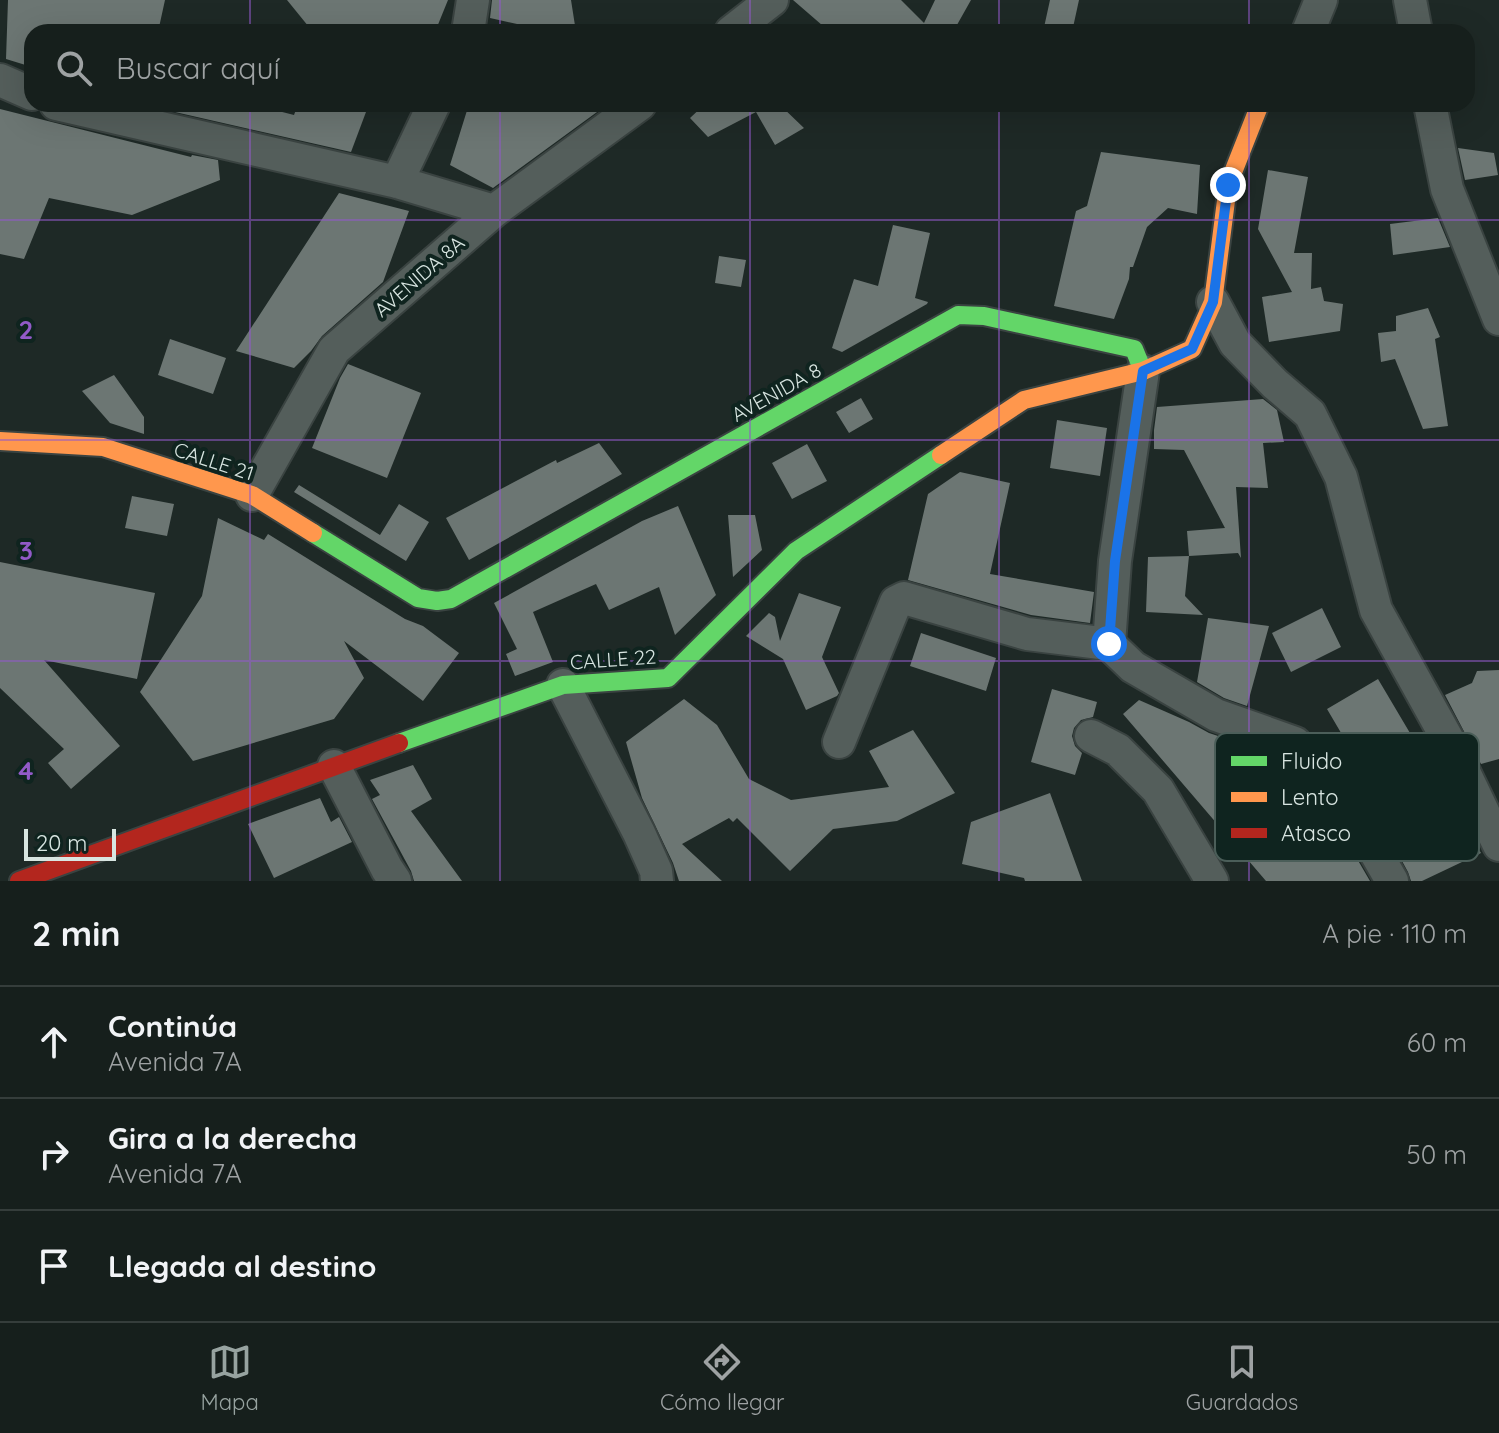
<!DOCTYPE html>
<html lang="es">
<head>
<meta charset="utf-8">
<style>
	:root { --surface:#161f1c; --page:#232c29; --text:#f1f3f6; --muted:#9ea2a3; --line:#353d3b; --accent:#97a3a0 }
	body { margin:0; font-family:Quicksand,sans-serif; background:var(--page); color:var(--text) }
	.scale { position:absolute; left:24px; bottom:20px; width:92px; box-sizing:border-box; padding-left:8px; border:4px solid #d8e5e1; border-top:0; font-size:22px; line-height:28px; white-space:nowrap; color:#d8e5e1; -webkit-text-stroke:6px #0f241f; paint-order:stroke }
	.stop { position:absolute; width:24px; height:24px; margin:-18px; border:6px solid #1a73e8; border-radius:50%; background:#fff }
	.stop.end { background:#1a73e8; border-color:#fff; box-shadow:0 2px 8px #0008 }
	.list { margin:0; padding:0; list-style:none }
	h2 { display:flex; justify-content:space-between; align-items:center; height:104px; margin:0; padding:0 32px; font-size:34px }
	h2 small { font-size:26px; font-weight:400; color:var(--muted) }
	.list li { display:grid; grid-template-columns:52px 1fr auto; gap:24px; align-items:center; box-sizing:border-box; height:112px; padding:0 32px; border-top:2px solid var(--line) }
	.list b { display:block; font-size:30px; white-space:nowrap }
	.list p { margin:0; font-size:26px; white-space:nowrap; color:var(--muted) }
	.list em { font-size:26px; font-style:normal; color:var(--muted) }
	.icon { flex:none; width:44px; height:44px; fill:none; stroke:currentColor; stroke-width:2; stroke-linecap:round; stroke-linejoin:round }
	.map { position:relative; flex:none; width:1499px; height:881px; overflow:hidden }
	.search { position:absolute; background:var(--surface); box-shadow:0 8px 32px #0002; left:24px; right:24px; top:24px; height:88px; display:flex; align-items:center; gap:20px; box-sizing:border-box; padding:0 28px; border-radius:24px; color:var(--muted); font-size:30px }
	.sheet { height:440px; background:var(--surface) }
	nav { display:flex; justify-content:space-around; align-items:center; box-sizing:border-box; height:112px; border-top:2px solid var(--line); background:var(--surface); font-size:22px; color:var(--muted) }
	nav a { display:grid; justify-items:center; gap:4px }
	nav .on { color:var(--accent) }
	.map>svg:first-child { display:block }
	.building { fill:#6c7673 }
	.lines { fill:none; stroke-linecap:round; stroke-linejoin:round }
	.street-casing { stroke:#3a4341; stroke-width:36 }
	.fast-casing { stroke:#3a4341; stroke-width:22 }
	.slow-casing { stroke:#3a4341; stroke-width:22 }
	.jam-casing { stroke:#3a4341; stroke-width:22 }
	.street { stroke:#545e5b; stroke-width:32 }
	.fast { stroke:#63d668; stroke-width:18 }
	.slow { stroke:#ff974d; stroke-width:18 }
	.jam { stroke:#b3261e; stroke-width:18 }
	.route { stroke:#1a73e8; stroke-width:10 }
	.grid { fill:none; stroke:#925ac8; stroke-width:2; stroke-opacity:0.55 }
	.labels { text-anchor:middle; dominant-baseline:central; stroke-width:8; stroke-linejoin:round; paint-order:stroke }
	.street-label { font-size:20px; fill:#d8e5e1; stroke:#0f241f }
	.key { fill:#0f241f; stroke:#4b5e59; stroke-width:2 }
	.key-label { font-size:22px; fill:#d8e5e1 }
	.grid-label { font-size:26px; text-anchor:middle; font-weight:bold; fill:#925ac8; stroke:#0f241f; stroke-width:8; stroke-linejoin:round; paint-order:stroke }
</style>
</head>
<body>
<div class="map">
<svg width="1499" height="881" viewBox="0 0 1499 881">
	<rect width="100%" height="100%" fill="#1e2926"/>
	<path class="building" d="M8,0H165L158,32H32V67L6,59Z
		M287,0H448L435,32H313Z
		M492,0H571L576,32H553L490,18Z
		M793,0H901L924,23L935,0H971L953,32H830Z
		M1050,0H1079L1072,32H1043Z
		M170,104H251L294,115L298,104H369L351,152L175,112L169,110Z
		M469,104H608L493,188L450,165Z
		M705,104H779L804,128L775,145L756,112L708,137L690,118Z
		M0,109L191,157L192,155L218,160L220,180L132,215L49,198L24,259L0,254Z
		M1458,148L1494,153L1498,175L1465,180Z
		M1101,152L1200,165L1197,214L1168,208L1147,227L1133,267H1130L1129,279L1114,319L1054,306L1076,211L1087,206Z
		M1268,170L1308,177L1294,253H1312L1311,289L1321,287L1324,301L1343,304L1340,331L1269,342L1262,297L1292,292L1258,229Z
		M339,193L409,211L383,282L322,336L311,351L294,368L236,351Z
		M1438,218L1450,247L1393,255L1390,224Z
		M893,225L930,233L915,298L928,302L927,304L842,352L832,348L854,279L878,286Z
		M719,256L746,260L741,287L715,283Z
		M1428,308L1440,337L1435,339L1448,426L1423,429L1395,359L1381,362L1378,333L1396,331V316Z
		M170,339L226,358L213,394L158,375Z
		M348,364L421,393L387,478L312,448L340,378Z
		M114,375L144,417V434L110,423L82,391Z
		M861,398L873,419L849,433L836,412Z
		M1263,399L1277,410L1284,442L1263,443L1268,488L1236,487L1241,558L1238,553L1189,556L1187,531L1225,528L1184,450L1154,449V430L1157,407Z
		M1057,420L1107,428L1100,476L1050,468Z
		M599,443L622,474L469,560L446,518L556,460L557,463Z
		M807,444L827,481L792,499L772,463Z
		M960,472L1010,483L990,574L1094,592L1090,623L1031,615L908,580L928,494Z
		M299,485L380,535L399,504L429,522L406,561L294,492Z
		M132,496L174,504L167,536L125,528Z
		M678,506L716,595L675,635L659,587L609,610L596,584L533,612L553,662L515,676L506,654L517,649L494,603L642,521Z
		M728,515H755L762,550L733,577Z
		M218,518L264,540L268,534L405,619L423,626L459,653L423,701L344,641L364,678L334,719L193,761L140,692L202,596Z
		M1189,556L1185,596L1203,615L1146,612L1148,557Z
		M0,562L155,593L137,679L44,660L120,746L71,789L48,763L64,749L0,688Z
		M799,593L841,607L822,657L839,693L837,696L806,710L783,659L746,636L769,613L775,617L780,641Z
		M1322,608L1341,647L1291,672L1272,633Z
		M1208,618L1269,626L1247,706L1224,698L1197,682Z
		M921,633L996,658L986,691L910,666Z
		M1499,670V759L1481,764L1445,695L1472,683L1477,671Z
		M1378,679L1481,853L1422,881H1411L1408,872L1384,828L1394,823L1327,709Z
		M1052,689L1097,702L1093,717L1081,720L1074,728L1072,736L1075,746L1082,753L1075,775L1031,762Z
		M684,699L717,725L749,779L791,800L889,787L869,751L913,730L955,793L897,821L833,829L790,871L737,818L733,822L729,818L682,844L722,881H679L673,863L642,798L626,742Z
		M1139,700L1189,722L1209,733L1236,742V744L1289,768L1342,848L1349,845L1370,881H1266L1123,714Z
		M413,765L432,799L411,811L462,881H414L411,871L372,799L380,795L370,780Z
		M1050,793L1082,881H1025L1024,878L962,864L971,822Z
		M320,798L331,822L339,817L352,842L274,878L248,824Z"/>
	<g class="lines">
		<g class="street-casing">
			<path id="street" d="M1410,0L1416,32
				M468,32L473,0
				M731,32L772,0
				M1308,32L1321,0
				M0,80L32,94
				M56,104L397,182L494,211
				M1430,104L1447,189L1499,319
				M397,182L434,104
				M1213,302L1235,343L1275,384L1310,414L1341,477L1376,610L1453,749L1499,845
				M252,495L334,350L494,211L640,104
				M1109,644L1115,561L1143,371
				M563,685L639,833L656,871L657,881
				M1091,736L1118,750L1158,790L1212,881
				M839,742L896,602L904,598L1027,634L1109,644L1133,667L1216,715L1295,743L1339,789L1392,881
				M334,766L387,869L395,881"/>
		</g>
		<g class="fast-casing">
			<path id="fast" d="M313,533L418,598L437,601L451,599L958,315L984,316L1134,349L1143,371
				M399,743L563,685L668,678L796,551L941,455"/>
		</g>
		<g class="slow-casing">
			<path id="slow" d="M0,441L103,447L252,495L313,533
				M941,455L1024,400L1143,371L1192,349L1213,302L1228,185L1260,104"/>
		</g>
		<g class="jam-casing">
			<path id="jam" d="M19,881L399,743"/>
		</g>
		<use href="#street" class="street"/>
		<use href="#fast" class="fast"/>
		<use href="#slow" class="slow"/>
		<use href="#jam" class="jam"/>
	</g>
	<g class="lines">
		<path class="route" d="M1109,644L1115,561L1143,371L1192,349L1213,302L1228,185"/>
	</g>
	<path class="grid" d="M250,0V32M500,0V32M750,0V32M999,0V32M1249,0V32M250,104V881M500,104V881M750,104V881M999,104V881M1249,104V881M0,220H1499M0,440H1499M0,661H1499"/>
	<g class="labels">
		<g class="street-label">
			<text transform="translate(419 276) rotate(-41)">AVENIDA 8A</text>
			<text transform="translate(776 392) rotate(-29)">AVENIDA 8</text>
			<text transform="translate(214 461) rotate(18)">CALLE 21</text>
			<text transform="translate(613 659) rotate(-4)">CALLE 22</text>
		</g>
	</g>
	<rect x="1215" y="733" width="264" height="128" rx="12" class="key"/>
	<rect x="1231" y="756" width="36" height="10" fill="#63d668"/>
	<rect x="1231" y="792" width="36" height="10" fill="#ff974d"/>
	<rect x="1231" y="828" width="36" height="10" fill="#b3261e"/>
	<g class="key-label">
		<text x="1281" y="769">Fluido</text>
		<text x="1281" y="805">Lento</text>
		<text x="1281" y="841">Atasco</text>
	</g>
	<g class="grid-label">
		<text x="26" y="339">2</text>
		<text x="26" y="560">3</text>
		<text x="26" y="780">4</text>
	</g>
</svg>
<div class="scale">20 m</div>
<div class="stop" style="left:1109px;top:644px"></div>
<div class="stop end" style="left:1228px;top:185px"></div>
<div class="search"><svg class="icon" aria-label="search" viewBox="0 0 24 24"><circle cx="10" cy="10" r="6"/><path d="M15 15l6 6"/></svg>Buscar aquí</div>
</div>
<section class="sheet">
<h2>2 min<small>A pie · 110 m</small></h2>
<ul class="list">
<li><svg class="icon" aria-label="ahead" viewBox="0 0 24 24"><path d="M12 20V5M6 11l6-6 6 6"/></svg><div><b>Continúa</b><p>Avenida 7A</p></div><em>60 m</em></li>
<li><svg class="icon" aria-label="right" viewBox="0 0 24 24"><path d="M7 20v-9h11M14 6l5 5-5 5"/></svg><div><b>Gira a la derecha</b><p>Avenida 7A</p></div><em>50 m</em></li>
<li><svg class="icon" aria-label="arrive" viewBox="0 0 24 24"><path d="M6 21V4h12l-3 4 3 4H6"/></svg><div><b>Llegada al destino</b></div></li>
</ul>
</section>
<nav>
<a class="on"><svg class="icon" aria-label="map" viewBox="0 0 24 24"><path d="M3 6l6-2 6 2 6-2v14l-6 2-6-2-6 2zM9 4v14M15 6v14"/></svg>Mapa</a>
<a><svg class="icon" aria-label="directions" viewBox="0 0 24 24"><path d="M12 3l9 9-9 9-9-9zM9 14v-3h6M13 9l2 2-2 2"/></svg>Cómo llegar</a>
<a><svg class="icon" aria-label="saved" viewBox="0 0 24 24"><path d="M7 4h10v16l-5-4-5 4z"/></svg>Guardados</a>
</nav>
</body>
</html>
